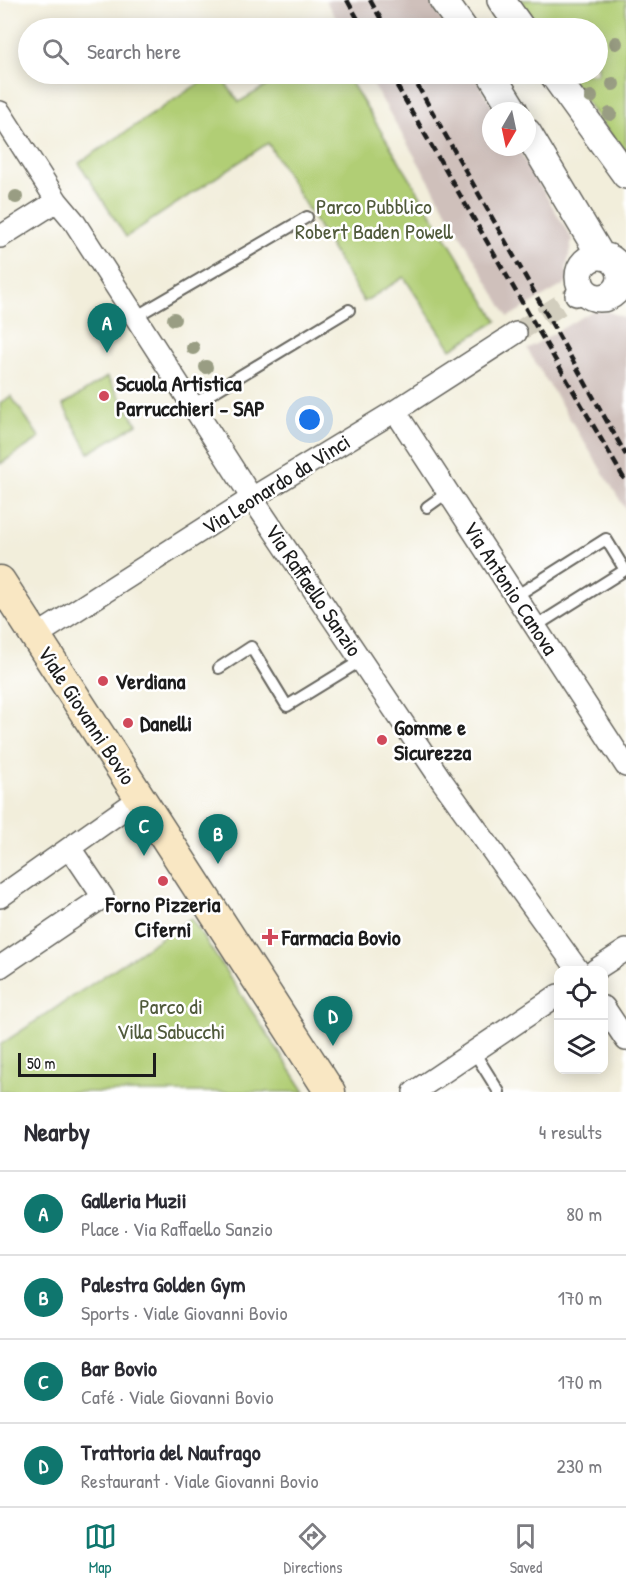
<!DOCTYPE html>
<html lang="en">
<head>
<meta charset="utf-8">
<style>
	:root { --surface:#fff; --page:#f7f7f7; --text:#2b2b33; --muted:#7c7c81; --line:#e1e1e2; --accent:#0f766e }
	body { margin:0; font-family:"Patrick Hand",sans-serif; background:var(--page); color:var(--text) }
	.controls { position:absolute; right:18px; bottom:18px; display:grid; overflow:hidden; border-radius:12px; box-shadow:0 3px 15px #0003 }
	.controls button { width:54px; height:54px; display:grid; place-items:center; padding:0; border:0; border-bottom:2px solid var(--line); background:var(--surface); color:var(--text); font:30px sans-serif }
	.compass { position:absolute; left:482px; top:102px; width:54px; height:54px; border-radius:50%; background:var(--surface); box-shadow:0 3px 15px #0003; rotate:189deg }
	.scale { position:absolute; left:18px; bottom:15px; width:138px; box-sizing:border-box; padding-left:6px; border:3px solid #1c1c1c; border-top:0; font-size:16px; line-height:21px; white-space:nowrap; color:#1c1c1c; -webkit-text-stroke:4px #fff; paint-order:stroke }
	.you { position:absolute; left:310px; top:420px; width:21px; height:21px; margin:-15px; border:4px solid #fff; border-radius:50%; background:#1a73e8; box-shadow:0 0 0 9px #1a73e833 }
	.badge { display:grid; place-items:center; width:39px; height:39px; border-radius:50%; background:var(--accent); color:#fff; font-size:20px; font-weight:700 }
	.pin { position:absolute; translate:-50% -50px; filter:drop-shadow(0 2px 3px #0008) }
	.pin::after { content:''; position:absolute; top:32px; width:21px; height:18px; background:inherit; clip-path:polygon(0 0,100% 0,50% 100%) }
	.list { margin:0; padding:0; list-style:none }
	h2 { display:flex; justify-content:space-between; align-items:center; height:78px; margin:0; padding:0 24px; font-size:26px }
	h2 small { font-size:20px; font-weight:400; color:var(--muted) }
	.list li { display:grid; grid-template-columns:39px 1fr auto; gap:18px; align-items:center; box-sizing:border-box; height:84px; padding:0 24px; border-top:2px solid var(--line) }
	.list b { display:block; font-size:22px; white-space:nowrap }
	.list p { margin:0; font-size:20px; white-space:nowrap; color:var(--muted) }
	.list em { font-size:20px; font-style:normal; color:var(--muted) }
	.icon { flex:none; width:33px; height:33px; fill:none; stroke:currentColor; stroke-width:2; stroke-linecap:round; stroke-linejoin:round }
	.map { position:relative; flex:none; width:626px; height:1092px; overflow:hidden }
	.search { position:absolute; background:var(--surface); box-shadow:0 3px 15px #0003; left:18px; right:18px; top:18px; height:66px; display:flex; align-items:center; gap:15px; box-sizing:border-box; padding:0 21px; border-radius:33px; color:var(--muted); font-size:22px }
	.sheet { height:414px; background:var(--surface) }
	nav { display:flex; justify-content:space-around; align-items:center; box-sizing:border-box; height:84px; border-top:2px solid var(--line); background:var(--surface); font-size:16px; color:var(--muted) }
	nav a { display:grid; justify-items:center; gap:3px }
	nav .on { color:var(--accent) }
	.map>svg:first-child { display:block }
	.industrial { fill:#cfc0bb }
	.green { fill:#b1ce75; stroke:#667548; stroke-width:1.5 }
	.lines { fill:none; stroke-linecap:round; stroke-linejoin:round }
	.minor-tunnel { stroke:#d2cebe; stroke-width:21; stroke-dasharray:21 10; stroke-linecap:butt }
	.service-casing { stroke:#67665f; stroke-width:14 }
	.minor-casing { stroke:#67665f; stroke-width:24 }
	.tertiary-casing { stroke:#67665f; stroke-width:30 }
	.secondary-casing { stroke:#67665f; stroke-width:33 }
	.service { stroke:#fff; stroke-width:10 }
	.minor { stroke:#fff; stroke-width:21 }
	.tertiary { stroke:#fff; stroke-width:27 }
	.secondary { stroke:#f9e7c3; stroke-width:30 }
	.rail { stroke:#1c1c1c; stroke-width:4.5; stroke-dasharray:9 4.5; stroke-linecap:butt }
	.tree { fill:#999d83 }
	.poi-dot { fill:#d1495b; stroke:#fff; stroke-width:2 }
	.labels { text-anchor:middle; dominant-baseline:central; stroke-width:5; stroke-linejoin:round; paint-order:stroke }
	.park-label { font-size:22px; fill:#505a3b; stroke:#fff }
	.poi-label { font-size:22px; font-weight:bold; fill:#1c1c1c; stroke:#fff; text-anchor:start }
	.street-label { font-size:22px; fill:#1c1c1c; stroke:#fff }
</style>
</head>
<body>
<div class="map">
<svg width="626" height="1092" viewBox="0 0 626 1092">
	<rect width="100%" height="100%" fill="#fff"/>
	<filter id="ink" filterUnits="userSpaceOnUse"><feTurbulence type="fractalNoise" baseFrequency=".0167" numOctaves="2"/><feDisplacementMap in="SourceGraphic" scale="12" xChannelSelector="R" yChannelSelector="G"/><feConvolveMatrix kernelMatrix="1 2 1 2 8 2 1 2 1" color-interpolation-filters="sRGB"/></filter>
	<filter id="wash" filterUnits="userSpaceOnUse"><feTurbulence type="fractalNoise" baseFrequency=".008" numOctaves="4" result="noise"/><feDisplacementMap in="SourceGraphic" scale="24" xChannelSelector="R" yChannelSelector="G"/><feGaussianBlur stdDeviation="1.35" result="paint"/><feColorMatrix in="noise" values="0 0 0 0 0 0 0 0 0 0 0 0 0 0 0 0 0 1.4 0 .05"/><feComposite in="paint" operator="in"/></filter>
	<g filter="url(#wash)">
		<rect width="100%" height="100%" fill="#f2eedb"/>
		<path class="industrial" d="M325,0H429L446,28H342Z
			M367,74H473L495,111H491V147H517L572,239L566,271L572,280L508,317Z
			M594,310L609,312L626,318V510L527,349Z"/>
		<path class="green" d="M515,0H626V156L566,74H598V28H534Z
			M213,74H219L239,102L287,74H346L497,321L451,349L404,277L364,302L268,143L126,237L79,163Z
			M107,377L137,424L89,453L63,405Z
			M11,396L40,438L0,464V403Z
			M191,918L305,1092H0V1045Z"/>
	</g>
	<g filter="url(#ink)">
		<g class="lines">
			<path class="minor-tunnel" d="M516,333L576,295"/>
			<g class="service-casing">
				<path id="service" d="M135,317L307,217
					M192,405L349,310
					M427,507L448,492
					M516,596L606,539L625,570L536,626
					M219,668L251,647L287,706L362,660
					M474,1052L499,1092"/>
			</g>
			<g class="minor-casing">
				<path id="minor" d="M0,112L57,201L73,220L252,498L442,781L578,970
					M0,237L57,201
					M576,295L583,290
					M395,411L626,766
					M36,636L252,498L395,411L516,333
					M0,897L140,798
					M0,967L103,897L70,848
					M595,970L626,950
					M604,1007L626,1040
					M414,1092L558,995"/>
			</g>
			<g class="tertiary-casing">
				<path id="tertiary" d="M443,0L463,28
					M501,0L521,28
					M491,74L514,111
					M553,74L626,175
					M527,132L601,256
					M579 277a21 21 0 1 1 42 0a21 21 0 1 1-42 0Z"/>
			</g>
			<g class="secondary-casing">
				<path id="secondary" d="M0,581L330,1092"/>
			</g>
			<use href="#service" class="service"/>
			<use href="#minor" class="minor"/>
			<use href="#tertiary" class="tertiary"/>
			<use href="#secondary" class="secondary"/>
			<path class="rail" d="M347,0L363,28
				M370,0L386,28
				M390,74L626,482
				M411,74L626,455"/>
		</g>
		<g class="tree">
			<circle cx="616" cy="43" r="7"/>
			<circle cx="613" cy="84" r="7"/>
			<circle cx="591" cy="97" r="7"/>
			<circle cx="610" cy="114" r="7"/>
			<circle cx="16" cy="197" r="7"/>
			<circle cx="174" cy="319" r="7"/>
			<circle cx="193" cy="348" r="7"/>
			<circle cx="206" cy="367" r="7"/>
		</g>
	</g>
	<g class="poi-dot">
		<circle cx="104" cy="396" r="6"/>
		<circle cx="103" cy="681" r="6"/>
		<circle cx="128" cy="723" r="6"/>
		<circle cx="382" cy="740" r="6"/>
		<circle cx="163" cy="881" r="6"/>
		<path d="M267 928h6v6h6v6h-6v6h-6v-6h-6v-6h6z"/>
	</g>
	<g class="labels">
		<g class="park-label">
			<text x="374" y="206">Parco Pubblico<tspan x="374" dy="25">Robert Baden Powell</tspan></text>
			<text x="171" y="1006">Parco di<tspan x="171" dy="25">Villa Sabucchi</tspan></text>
		</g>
		<g class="poi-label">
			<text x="116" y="383">Scuola Artistica<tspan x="116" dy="25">Parrucchieri - SAP</tspan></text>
			<text x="115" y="681">Verdiana</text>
			<text x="140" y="723">Danelli</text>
			<text x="394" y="727">Gomme e<tspan x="394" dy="25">Sicurezza</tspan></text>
			<text x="163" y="904" text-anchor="middle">Forno Pizzeria<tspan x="163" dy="25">Ciferni</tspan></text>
			<text x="282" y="937">Farmacia Bovio</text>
		</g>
		<g class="street-label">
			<text transform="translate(276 484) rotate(-32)">Via Leonardo da Vinci</text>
			<text transform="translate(511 588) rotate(57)">Via Antonio Canova</text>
			<text transform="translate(314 590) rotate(56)">Via Raffaello Sanzio</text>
			<text transform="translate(87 715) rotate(57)">Viale Giovanni Bovio</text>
		</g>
	</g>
</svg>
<div class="controls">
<button><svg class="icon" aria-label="locate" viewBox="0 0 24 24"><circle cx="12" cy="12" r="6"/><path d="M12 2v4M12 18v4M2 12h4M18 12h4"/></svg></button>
<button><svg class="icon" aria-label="layers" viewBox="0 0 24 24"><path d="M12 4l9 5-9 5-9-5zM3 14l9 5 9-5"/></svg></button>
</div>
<svg class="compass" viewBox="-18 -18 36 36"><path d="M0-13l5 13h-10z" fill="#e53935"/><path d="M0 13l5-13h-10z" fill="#7c7c81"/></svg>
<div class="scale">50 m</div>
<div class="you"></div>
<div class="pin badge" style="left:107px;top:353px">A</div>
<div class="pin badge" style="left:218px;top:864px">B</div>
<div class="pin badge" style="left:144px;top:856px">C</div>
<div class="pin badge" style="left:333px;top:1046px">D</div>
<div class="search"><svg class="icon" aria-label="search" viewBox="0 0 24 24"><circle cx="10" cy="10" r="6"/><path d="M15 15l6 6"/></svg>Search here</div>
</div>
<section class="sheet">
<h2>Nearby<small>4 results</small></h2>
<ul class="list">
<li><span class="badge">A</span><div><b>Galleria Muzii</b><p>Place · Via Raffaello Sanzio</p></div><em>80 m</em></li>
<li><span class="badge">B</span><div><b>Palestra Golden Gym</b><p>Sports · Viale Giovanni Bovio</p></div><em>170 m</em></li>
<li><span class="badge">C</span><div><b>Bar Bovio</b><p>Café · Viale Giovanni Bovio</p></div><em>170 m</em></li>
<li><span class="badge">D</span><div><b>Trattoria del Naufrago</b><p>Restaurant · Viale Giovanni Bovio</p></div><em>230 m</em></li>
</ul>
</section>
<nav>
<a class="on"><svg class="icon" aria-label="map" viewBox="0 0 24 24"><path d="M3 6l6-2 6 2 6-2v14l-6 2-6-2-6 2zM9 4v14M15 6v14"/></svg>Map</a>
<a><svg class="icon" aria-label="directions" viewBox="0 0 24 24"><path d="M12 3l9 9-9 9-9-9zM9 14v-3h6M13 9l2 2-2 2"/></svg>Directions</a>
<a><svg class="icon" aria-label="saved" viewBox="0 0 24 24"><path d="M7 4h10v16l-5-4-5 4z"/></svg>Saved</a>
</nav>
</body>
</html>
